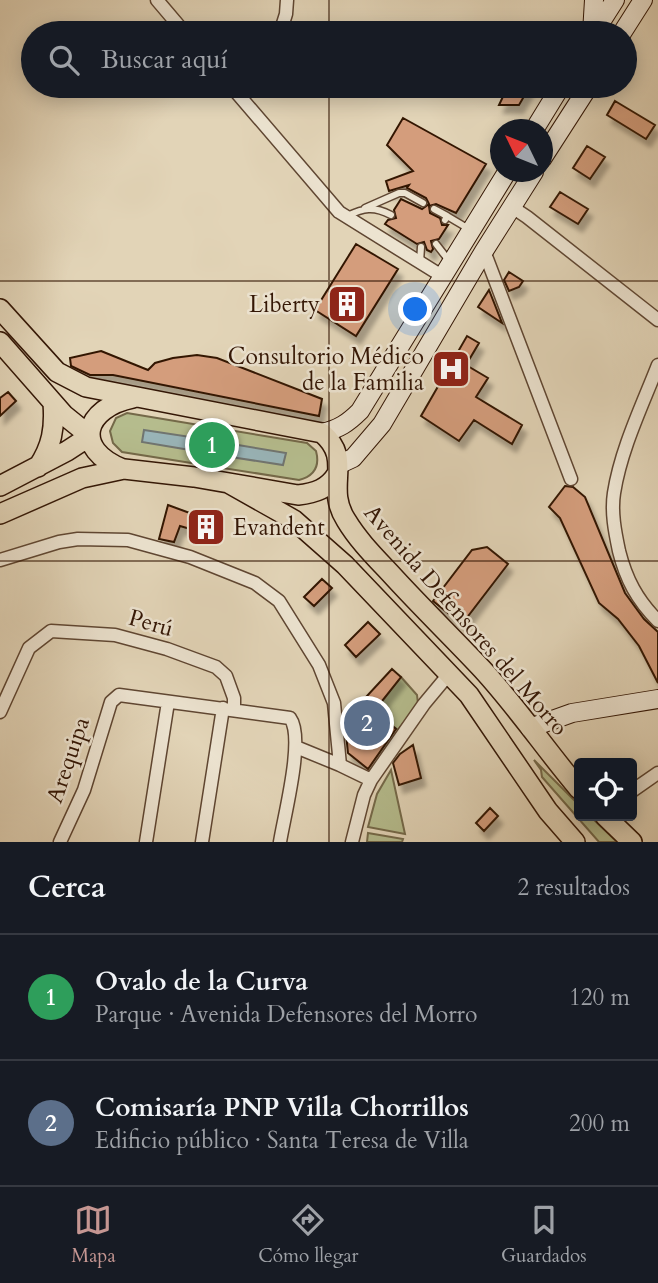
<!DOCTYPE html>
<html lang="es">
<head>
<meta charset="utf-8">
<style>
	:root { --surface:#171b24; --page:#20242c; --text:#f1f3f6; --muted:#9ea1a6; --line:#363941; --accent:#c59692 }
	body { margin:0; font-family:Cardo,serif; background:var(--page); color:var(--text) }
	.controls { position:absolute; right:21px; bottom:21px; display:grid; overflow:hidden; border-radius:7px; box-shadow:0 4px 18px #0003 }
	.controls button { width:63px; height:63px; display:grid; place-items:center; padding:0; border:0; border-bottom:2px solid var(--line); background:var(--surface); color:var(--text); font:35px sans-serif }
	.compass { position:absolute; left:490px; top:119px; width:63px; height:63px; border-radius:50%; background:var(--surface); box-shadow:0 4px 18px #0003; rotate:313deg }
	.you { position:absolute; left:416px; top:310px; width:24px; height:24px; margin:-18px; border:5px solid #fff; border-radius:50%; background:#1a73e8; box-shadow:0 0 0 10px #1a73e833 }
	.badge { display:grid; place-items:center; width:46px; height:46px; border-radius:50%; background:var(--accent); color:#fff; font-size:23px; font-weight:700 }
	.pin { position:absolute; translate:-50% -50%; border:4px solid #fff; box-shadow:0 2px 7px #0006 }
	.list { margin:0; padding:0; list-style:none }
	h2 { display:flex; justify-content:space-between; align-items:center; height:91px; margin:0; padding:0 28px; font-size:30px }
	h2 small { font-size:23px; font-weight:400; color:var(--muted) }
	.list li { display:grid; grid-template-columns:46px 1fr auto; gap:21px; align-items:center; box-sizing:border-box; height:126px; padding:0 28px; border-top:2px solid var(--line) }
	.list b { display:block; font-size:26px; white-space:nowrap }
	.list p { margin:0; font-size:23px; white-space:nowrap; color:var(--muted) }
	.list em { font-size:23px; font-style:normal; color:var(--muted) }
	.icon { flex:none; width:38px; height:38px; fill:none; stroke:currentColor; stroke-width:2; stroke-linecap:round; stroke-linejoin:round }
	.map { position:relative; flex:none; width:658px; height:842px; overflow:hidden }
	.search { position:absolute; background:var(--surface); box-shadow:0 4px 18px #0003; left:21px; right:21px; top:21px; height:77px; display:flex; align-items:center; gap:18px; box-sizing:border-box; padding:0 24px; border-radius:38px; color:var(--muted); font-size:26px }
	.sheet { height:343px; background:var(--surface) }
	nav { display:flex; justify-content:space-around; align-items:center; box-sizing:border-box; height:98px; border-top:2px solid var(--line); background:var(--surface); font-size:19px; color:var(--muted) }
	nav a { display:grid; justify-items:center; gap:4px }
	nav .on { color:var(--accent) }
	.map>svg:first-child { display:block }
	.green { fill:#b5bc8d; stroke:#746949; stroke-width:2 }
	.water { fill:#99b5b9; stroke:#707571; stroke-width:2 }
	.building { fill:#d49d7c; stroke:#331605; stroke-width:2; filter:url(#shadow) }
	.lines { fill:none; stroke-linecap:round; stroke-linejoin:round }
	.lane-casing { stroke:#5f4632; stroke-width:9 }
	.street-casing { stroke:#5f4632; stroke-width:15 }
	.secondary-casing { stroke:#331605; stroke-width:20 }
	.primary-casing { stroke:#331605; stroke-width:22 }
	.lane { stroke:#ece3d0; stroke-width:6 }
	.street { stroke:#ece3d0; stroke-width:12 }
	.secondary { stroke:#ece3d0; stroke-width:18 }
	.primary { stroke:#e2d4b7; stroke-width:19 }
	.grid { fill:none; stroke:#331605; stroke-width:2; stroke-opacity:0.55 }
	.labels { text-anchor:middle; dominant-baseline:central; stroke-width:5; stroke-linejoin:round; paint-order:stroke }
	.poi-label { font-size:23px; fill:#331605; stroke:#ece3d0; text-anchor:end }
	.street-label { font-size:23px; fill:#331605; stroke:#ece3d0 }
</style>
</head>
<body>
<div class="map">
<svg width="658" height="842" viewBox="0 0 658 842">
	<defs>
		<filter id="shadow"><feDropShadow dx="4.5" dy="8" stdDeviation="2" flood-color="#0004"/></filter>
	</defs>
	<rect width="100%" height="100%" fill="#e2d4b7"/>
	<filter id="stains"><feTurbulence type="fractalNoise" baseFrequency=".00286" numOctaves="4"/><feColorMatrix values="0 0 0 0 .2 0 0 0 0 .09 0 0 0 0 .02 0 0 0 .5 -.17"/></filter>
	<radialGradient id="worn" r=".72"><stop offset=".6" stop-color="#630" stop-opacity="0"/><stop offset="1" stop-color="#630" stop-opacity=".3"/></radialGradient>
	<path class="green" d="M127,413L307,443L316,451C320,466 314,476 299,480L122,452L113,443L110,431L116,418Z
		M401,677L417,695L418,704L398,730L374,712Z
		M534,760L579,805V816H590L617,842H599L542,777L541,770Z
		M391,770L405,834L368,827L377,794Z
		M368,833L403,839L402,842H367Z"/>
	<path class="water" d="M144,430L204,439L202,452L142,442Z
		M226,443L286,453L283,465L224,456Z"/>
	<path class="building" d="M508,86H530L519,105H499Z
		M615,101L655,125L646,139L607,115Z
		M403,118L486,164L456,213L436,204L429,206L430,213L440,218L442,225H448L439,239L431,241L433,249L431,252L427,250L424,242L417,244L385,224L388,220L396,218L394,210L401,199L422,209L429,204L426,198L407,188L409,185L389,191L386,181L413,171L387,145Z
		M587,146L605,157L590,179L573,168Z
		M560,192L588,209L578,224L550,207Z
		M356,244L398,269L356,336L315,310Z
		M509,272L523,281L519,287L509,291L504,280Z
		M489,290L502,323L478,307Z
		M467,336L479,343L466,365L488,378L476,397L522,425L512,444L474,420L459,441L421,416Z
		M101,351L148,370L155,363L173,358L197,355L217,358L322,399L319,416L113,375H90L71,366L70,358Z
		M8,392L16,401L0,416V398Z
		M565,486L573,487L585,497L625,593L644,619L658,632V683L639,646L618,619L599,603L560,518L549,507Z
		M168,505L217,523L211,535L180,526L174,542L159,539Z
		M487,547L508,564L462,624L433,601L472,550Z
		M322,579L332,588L314,606L304,597Z
		M368,622L380,634L356,657L345,645Z
		M392,669L401,677L374,711L396,729L368,769L348,753L345,724L353,711Z
		M413,745L421,778L399,785L393,763L400,754Z
		M490,808L498,816L484,831L476,823Z"/>
	<g class="lines">
		<g class="lane-casing">
			<path id="lane" d="M365,208L399,193H405L423,203
				M434,209L447,216
				M347,216C364,208 373,206 391,215
				M445,220L447,216L469,229
				M436,244L450,262
				M420,262L421,247"/>
		</g>
		<g class="street-casing">
			<path id="street" d="M157,0L185,33
				M280,33L286,14L287,0
				M231,86L339,212L442,276
				M240,96L250,86
				M512,207L527,217L658,320
				M484,251L571,479
				M658,365C642,406 621,449 614,493C611,512 615,532 619,551C626,579 637,600 658,621
				M0,560L59,542L78,539L128,540L190,557L255,583L279,601L319,665L334,703L340,765
				M0,712L29,648L51,631L115,635L167,649L216,667L226,676L234,698V710
				M296,747L340,765L371,780
				M632,791L658,773
				M60,842L84,790L111,702L119,695L290,718C305,738 284,816 280,842
				M146,842L168,702
				M202,842L223,708
				M352,842L364,795L371,780L424,704L449,674"/>
		</g>
		<g class="secondary-casing">
			<path id="secondary" d="M592,33L594,0
				M594,33L615,0
				M622,33L643,0
				M534,130L561,86
				M542,159L589,86
				M322,433C339,429 348,423 360,411L507,172
				M338,465L353,458L382,424L484,251L534,172
				M530,728L572,713L658,699"/>
		</g>
		<g class="primary-casing">
			<path id="primary" d="M0,309L57,372L86,387L322,433C354,460 324,486 346,520C358,540 374,556 390,573C420,606 452,637 482,669C517,707 546,750 579,789
				M0,342L64,415L90,436
				M38,467C52,446 55,428 53,403
				M123,469C72,449 84,408 133,398
				M230,484L294,520L345,565L469,695L548,811L575,842
				M0,486L67,451L90,436
				M0,514L82,478L124,469L194,477L298,495C315,493 328,489 337,474
				M605,816L632,842"/>
		</g>
		<use href="#lane" class="lane"/>
		<use href="#street" class="street"/>
		<use href="#secondary" class="secondary"/>
		<use href="#primary" class="primary"/>
	</g>
	<path class="grid" d="M329,0V33M329,86V842M0,281H658M0,561H658"/>
	<defs>
		<g id="building-square" transform="scale(2.0125)"><rect x="-9" y="-9" width="18" height="18" rx="4" fill="#8f2418" stroke="#ece3d0"/><path d="M-4-6H4V6H1V3H-1V6H-4ZM-2.5-4.3h1.7v1.8h-1.7ZM.8-4.3h1.7v1.8H.8ZM-2.5-1h1.7V.8h-1.7ZM.8-1h1.7V.8H.8Z" fill="#fff"/></g>
		<g id="hospital-square" transform="scale(2.0125)"><rect x="-9" y="-9" width="18" height="18" rx="4" fill="#8f2418" stroke="#ece3d0"/><path d="M-5-5h3v3.5h4V-5h3V5h-3V1.5h-4V5h-3Z" fill="#fff"/></g>
	</defs>
	<g fill-rule="evenodd">
		<use href="#building-square" x="347" y="304"/>
		<use href="#hospital-square" x="451" y="369"/>
		<use href="#building-square" x="206" y="527"/>
	</g>
	<g class="labels">
		<g class="poi-label">
			<text x="320" y="304">Liberty</text>
			<text x="424" y="356">Consultorio Médico<tspan x="424" dy="26">de la Familia</tspan></text>
			<text x="233" y="527" text-anchor="start">Evandent</text>
		</g>
		<g class="street-label">
			<text transform="translate(466 620) rotate(49)">Avenida Defensores del Morro</text>
			<text transform="translate(151 623) rotate(16)">Perú</text>
			<text transform="translate(68 760) rotate(-71)">Arequipa</text>
		</g>
	</g>
	<rect width="100%" height="100%" filter="url(#stains)"/>
	<rect width="100%" height="100%" fill="url(#worn)"/>
</svg>
<div class="controls">
<button><svg class="icon" aria-label="locate" viewBox="0 0 24 24"><circle cx="12" cy="12" r="6"/><path d="M12 2v4M12 18v4M2 12h4M18 12h4"/></svg></button>
</div>
<svg class="compass" viewBox="-18 -18 36 36"><path d="M0-13l5 13h-10z" fill="#e53935"/><path d="M0 13l5-13h-10z" fill="#9ea1a6"/></svg>
<div class="you"></div>
<div class="pin badge" style="left:212px;top:445px;background:#2e9e5b">1</div>
<div class="pin badge" style="left:367px;top:723px;background:#5c6f8a">2</div>
<div class="search"><svg class="icon" aria-label="search" viewBox="0 0 24 24"><circle cx="10" cy="10" r="6"/><path d="M15 15l6 6"/></svg>Buscar aquí</div>
</div>
<section class="sheet">
<h2>Cerca<small>2 resultados</small></h2>
<ul class="list">
<li><span class="badge" style="background:#2e9e5b">1</span><div><b>Ovalo de la Curva</b><p>Parque · Avenida Defensores del Morro</p></div><em>120 m</em></li>
<li><span class="badge" style="background:#5c6f8a">2</span><div><b>Comisaría PNP Villa Chorrillos</b><p>Edificio público · Santa Teresa de Villa</p></div><em>200 m</em></li>
</ul>
</section>
<nav>
<a class="on"><svg class="icon" aria-label="map" viewBox="0 0 24 24"><path d="M3 6l6-2 6 2 6-2v14l-6 2-6-2-6 2zM9 4v14M15 6v14"/></svg>Mapa</a>
<a><svg class="icon" aria-label="directions" viewBox="0 0 24 24"><path d="M12 3l9 9-9 9-9-9zM9 14v-3h6M13 9l2 2-2 2"/></svg>Cómo llegar</a>
<a><svg class="icon" aria-label="saved" viewBox="0 0 24 24"><path d="M7 4h10v16l-5-4-5 4z"/></svg>Guardados</a>
</nav>
</body>
</html>
